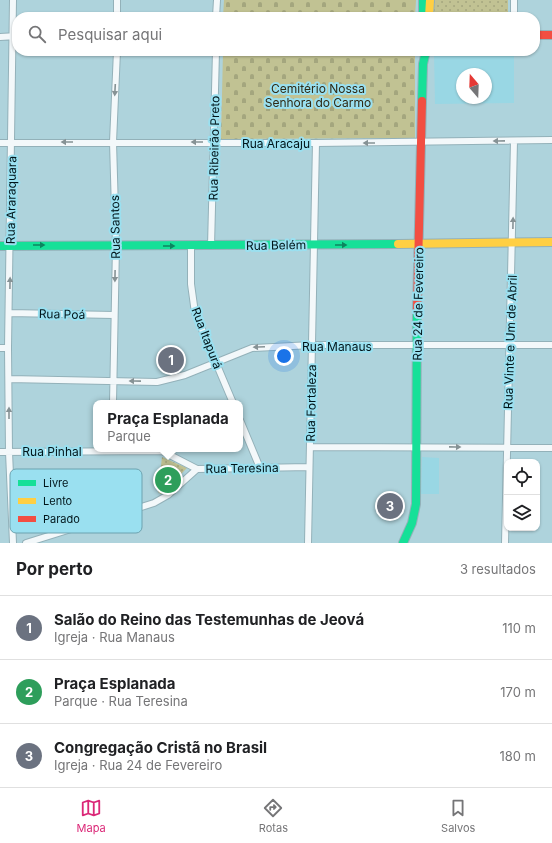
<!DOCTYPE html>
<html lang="pt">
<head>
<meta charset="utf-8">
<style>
	:root { --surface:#fff; --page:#f2f2f2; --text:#202124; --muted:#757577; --line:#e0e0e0; --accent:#db2777 }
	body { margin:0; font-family:Inter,sans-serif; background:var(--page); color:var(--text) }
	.controls { position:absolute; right:12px; bottom:12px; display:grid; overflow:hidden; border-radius:8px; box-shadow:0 1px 3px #0004 }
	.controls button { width:36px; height:36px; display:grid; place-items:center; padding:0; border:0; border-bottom:1px solid var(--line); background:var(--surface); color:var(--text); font:20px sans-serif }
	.compass { position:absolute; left:456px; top:68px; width:36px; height:36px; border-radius:50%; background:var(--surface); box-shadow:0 1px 3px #0004; rotate:341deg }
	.you { position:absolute; left:284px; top:356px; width:14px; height:14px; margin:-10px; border:3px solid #fff; border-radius:50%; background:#1a73e8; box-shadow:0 0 0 6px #1a73e833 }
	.badge { display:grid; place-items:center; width:26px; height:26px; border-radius:50%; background:var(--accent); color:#fff; font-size:13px; font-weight:700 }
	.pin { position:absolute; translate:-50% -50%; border:2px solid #fff; box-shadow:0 1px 4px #0006 }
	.popup { position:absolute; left:93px; top:400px; width:150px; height:52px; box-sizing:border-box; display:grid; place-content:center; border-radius:8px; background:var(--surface); filter:drop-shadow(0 1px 3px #0005); font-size:13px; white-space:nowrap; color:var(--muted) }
	.popup b { font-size:15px; color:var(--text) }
	.popup::after { content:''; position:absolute; left:50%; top:100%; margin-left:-8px; border:8px solid transparent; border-top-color:var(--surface) }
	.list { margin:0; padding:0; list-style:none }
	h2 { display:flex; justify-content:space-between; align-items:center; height:52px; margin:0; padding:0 16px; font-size:17px }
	h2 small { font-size:13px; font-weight:400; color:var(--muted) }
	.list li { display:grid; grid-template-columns:26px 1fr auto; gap:12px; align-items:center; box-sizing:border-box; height:64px; padding:0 16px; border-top:1px solid var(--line) }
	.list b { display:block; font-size:15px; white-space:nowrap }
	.list p { margin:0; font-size:13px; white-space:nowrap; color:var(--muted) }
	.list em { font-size:13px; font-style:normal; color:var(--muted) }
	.icon { flex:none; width:22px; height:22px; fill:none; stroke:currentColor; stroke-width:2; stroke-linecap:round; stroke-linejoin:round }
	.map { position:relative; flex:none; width:552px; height:543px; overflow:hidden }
	.search { position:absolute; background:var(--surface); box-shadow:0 1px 3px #0004; left:12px; right:12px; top:12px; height:44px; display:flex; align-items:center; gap:10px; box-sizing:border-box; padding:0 14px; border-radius:16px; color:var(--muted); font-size:15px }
	.sheet { height:244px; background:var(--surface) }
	nav { display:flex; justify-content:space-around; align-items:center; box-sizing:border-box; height:56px; border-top:1px solid var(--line); background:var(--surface); font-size:11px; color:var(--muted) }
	nav a { display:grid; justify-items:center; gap:2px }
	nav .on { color:var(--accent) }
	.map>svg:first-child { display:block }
	.built { fill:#99d7e4; fill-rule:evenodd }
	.green { fill:url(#green-dots) }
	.cemetery { fill:url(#cemetery-stones) }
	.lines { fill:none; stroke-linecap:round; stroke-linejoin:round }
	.street-casing { stroke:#93b1b9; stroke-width:8 }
	.fast-casing { stroke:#93b1b9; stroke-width:10 }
	.slow-casing { stroke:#93b1b9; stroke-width:10 }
	.jam-casing { stroke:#93b1b9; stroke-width:10 }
	.street { stroke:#f3f8fa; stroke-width:6 }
	.fast { stroke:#16e098; stroke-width:8 }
	.slow { stroke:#ffcf43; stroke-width:8 }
	.jam { stroke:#f24e42; stroke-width:8 }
	.oneway { fill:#869295 }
	.oneway2 { fill:#0c855f }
	.labels { text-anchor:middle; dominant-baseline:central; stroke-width:4; stroke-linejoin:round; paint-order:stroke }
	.park-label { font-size:12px; fill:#2f2914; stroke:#9ae0f0 }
	.street-label { font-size:12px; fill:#00151a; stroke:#9ae0f0 }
	.key { fill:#9ae0f0; stroke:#6ca3b0; stroke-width:1 }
	.key-label { font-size:11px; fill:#00151a }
</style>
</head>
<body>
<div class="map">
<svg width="552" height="543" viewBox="0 0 552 543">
	<defs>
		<pattern id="green-dots" width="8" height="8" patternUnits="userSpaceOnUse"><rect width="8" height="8" fill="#c1c293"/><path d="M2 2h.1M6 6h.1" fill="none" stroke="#a4a67e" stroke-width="1.8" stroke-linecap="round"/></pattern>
		<pattern id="cemetery-stones" width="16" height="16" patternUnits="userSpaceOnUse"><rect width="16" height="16" fill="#c1c293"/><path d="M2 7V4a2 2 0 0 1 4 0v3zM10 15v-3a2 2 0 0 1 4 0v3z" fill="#a4a67e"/></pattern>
	</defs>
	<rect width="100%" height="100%" fill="#aed3dc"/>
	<path class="built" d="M514,51V103L435,104L434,52ZM462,74H486V98H462Z
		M422,457L439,458V494H421Z"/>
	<path class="green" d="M434,0H508V17H433Z
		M162,457L187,468L161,494L158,492Z"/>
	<path class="cemetery" d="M224,0H416L415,17H223Z
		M223,51H415V138L221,139Z"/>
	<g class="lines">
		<g class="street-casing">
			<path id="street" d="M117,0V17
				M216,17L217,0
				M514,17V0
				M0,37L17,36
				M0,143H316L552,140
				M191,246V284L195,313L233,403
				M211,246L216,51
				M9,313L114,315
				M0,348H8
				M9,379L157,382L185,375L252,348L312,345H552
				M113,403L116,245L113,142L117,51
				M240,420L260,468
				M310,447L552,448
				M0,452L162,451L197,469
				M13,543L9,452L8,348L13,0
				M26,543L154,503L168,495L197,469L309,467
				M308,543L316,143
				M505,543L514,141"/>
		</g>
		<g class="fast-casing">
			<path id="fast" d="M423,0V17
				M422,101L423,64L426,51
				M0,246L398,244
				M403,543L412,523L416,504L417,310"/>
		</g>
		<g class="slow-casing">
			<path id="slow" d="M429,17L430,0
				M398,244L552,242"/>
		</g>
		<g class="jam-casing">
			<path id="jam" d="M535,35H552
				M417,310L422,101"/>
		</g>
		<use href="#street" class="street"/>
		<use href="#fast" class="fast"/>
		<use href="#slow" class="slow"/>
		<use href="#jam" class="jam"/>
	</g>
	<defs><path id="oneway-solid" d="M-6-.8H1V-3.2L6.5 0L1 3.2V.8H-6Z"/></defs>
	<g class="oneway">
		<use href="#oneway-solid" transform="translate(115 90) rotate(93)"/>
		<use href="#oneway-solid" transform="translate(499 141) rotate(179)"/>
		<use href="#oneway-solid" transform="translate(67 142) rotate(180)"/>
		<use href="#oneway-solid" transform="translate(197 142) rotate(180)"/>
		<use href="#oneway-solid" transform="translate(369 143) rotate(180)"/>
		<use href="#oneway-solid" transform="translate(513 223) rotate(-89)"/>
		<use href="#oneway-solid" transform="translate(115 276) rotate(91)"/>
		<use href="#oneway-solid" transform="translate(10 283) rotate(-89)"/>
		<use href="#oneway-solid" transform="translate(259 347) rotate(178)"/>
		<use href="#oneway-solid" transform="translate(135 381) rotate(-179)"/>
		<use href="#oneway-solid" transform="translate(9 413) rotate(-90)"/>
		<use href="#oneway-solid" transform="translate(455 447) rotate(1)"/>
	</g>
	<g class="oneway2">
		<use href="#oneway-solid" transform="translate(39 245)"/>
		<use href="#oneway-solid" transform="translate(341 245)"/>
		<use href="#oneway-solid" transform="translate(169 246)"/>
	</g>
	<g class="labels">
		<g class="park-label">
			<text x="318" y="88">Cemitério Nossa<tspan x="318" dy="14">Senhora do Carmo</tspan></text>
		</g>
		<g class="street-label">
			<text x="276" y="143">Rua Aracaju</text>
			<text transform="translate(214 148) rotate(-89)">Rua Ribeirão Preto</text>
			<text transform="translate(11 200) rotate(-89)">Rua Araraquara</text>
			<text transform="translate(115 227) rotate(-91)">Rua Santos</text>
			<text transform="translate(276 245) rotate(-1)">Rua Belém</text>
			<text transform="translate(418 304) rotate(-89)">Rua 24 de Fevereiro</text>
			<text transform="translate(62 314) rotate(1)">Rua Poá</text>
			<text transform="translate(207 338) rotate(69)">Rua Itapurá</text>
			<text transform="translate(510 342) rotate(-88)">Rua Vinte e Um de Abril</text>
			<text x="337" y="346">Rua Manaus</text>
			<text transform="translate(311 403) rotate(-89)">Rua Fortaleza</text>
			<text x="52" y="451">Rua Pinhal</text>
			<text transform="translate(242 468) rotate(-1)">Rua Teresina</text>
		</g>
	</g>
	<rect x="10" y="469" width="132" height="64" rx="6" class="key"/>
	<rect x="18" y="480" width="18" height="6" fill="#16e098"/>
	<rect x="18" y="498" width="18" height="6" fill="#ffcf43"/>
	<rect x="18" y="516" width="18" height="6" fill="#f24e42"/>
	<g class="key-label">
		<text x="43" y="487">Livre</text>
		<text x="43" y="505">Lento</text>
		<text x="43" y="523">Parado</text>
	</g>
</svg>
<div class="controls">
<button><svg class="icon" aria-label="locate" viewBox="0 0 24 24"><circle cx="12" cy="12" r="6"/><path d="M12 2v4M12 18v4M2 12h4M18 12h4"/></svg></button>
<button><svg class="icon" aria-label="layers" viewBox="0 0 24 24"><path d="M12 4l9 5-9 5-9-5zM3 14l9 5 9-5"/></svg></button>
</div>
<svg class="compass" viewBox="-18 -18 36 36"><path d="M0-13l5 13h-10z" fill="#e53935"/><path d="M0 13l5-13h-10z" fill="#757577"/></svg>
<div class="you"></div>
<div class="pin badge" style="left:171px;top:360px;background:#6b7280">1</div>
<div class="pin badge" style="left:168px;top:480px;background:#2e9e5b">2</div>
<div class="popup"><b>Praça Esplanada</b>Parque</div>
<div class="pin badge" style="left:390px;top:506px;background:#6b7280">3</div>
<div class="search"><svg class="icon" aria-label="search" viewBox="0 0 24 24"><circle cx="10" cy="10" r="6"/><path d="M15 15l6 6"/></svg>Pesquisar aqui</div>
</div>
<section class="sheet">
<h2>Por perto<small>3 resultados</small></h2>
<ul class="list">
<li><span class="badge" style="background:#6b7280">1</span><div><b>Salão do Reino das Testemunhas de Jeová</b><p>Igreja · Rua Manaus</p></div><em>110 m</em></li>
<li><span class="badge" style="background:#2e9e5b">2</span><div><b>Praça Esplanada</b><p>Parque · Rua Teresina</p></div><em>170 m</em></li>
<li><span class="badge" style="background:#6b7280">3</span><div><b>Congregação Cristã no Brasil</b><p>Igreja · Rua 24 de Fevereiro</p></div><em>180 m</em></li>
</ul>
</section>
<nav>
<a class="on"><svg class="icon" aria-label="map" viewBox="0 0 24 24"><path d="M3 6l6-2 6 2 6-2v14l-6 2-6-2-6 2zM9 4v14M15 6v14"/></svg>Mapa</a>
<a><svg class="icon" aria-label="directions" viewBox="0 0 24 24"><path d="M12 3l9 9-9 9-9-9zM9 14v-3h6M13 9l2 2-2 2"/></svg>Rotas</a>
<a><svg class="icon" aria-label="saved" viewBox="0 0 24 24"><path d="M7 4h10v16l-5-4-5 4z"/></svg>Salvos</a>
</nav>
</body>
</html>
